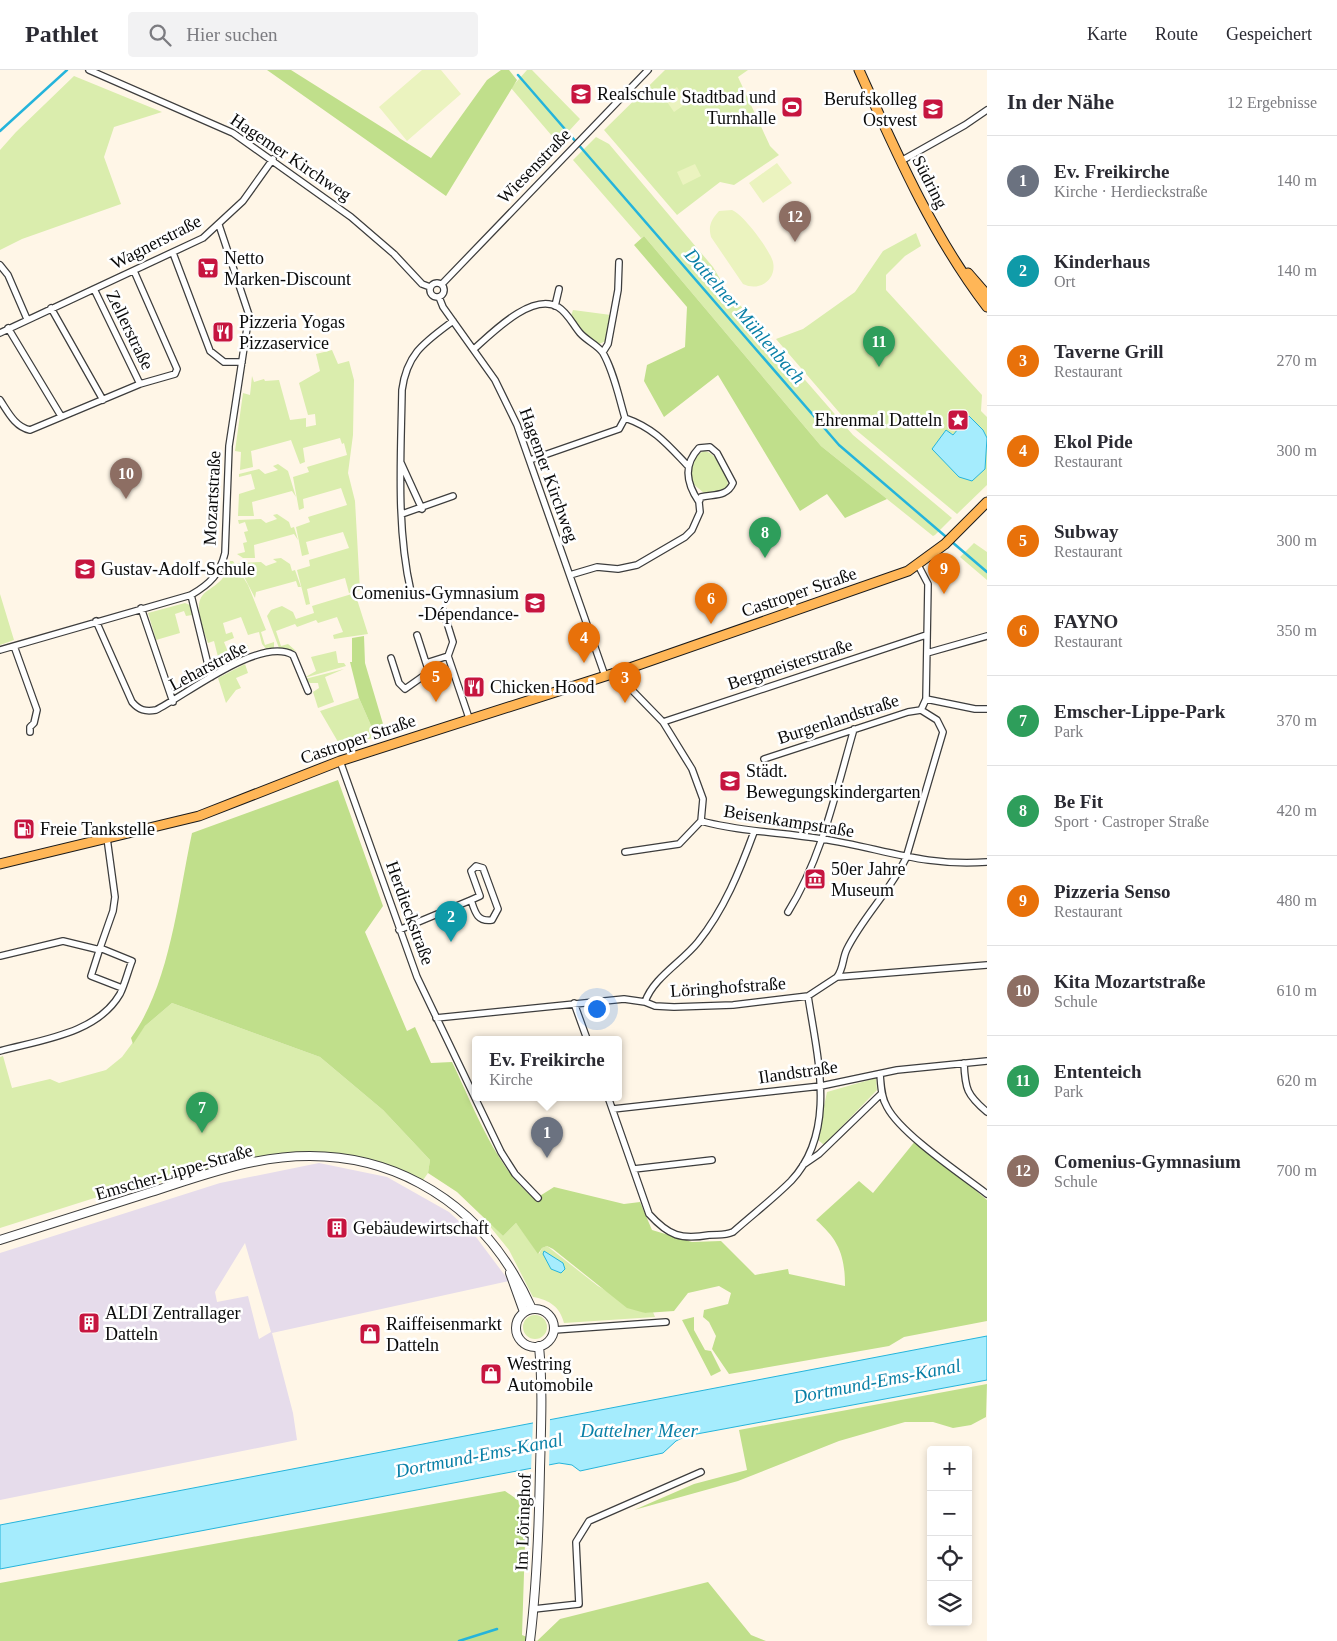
<!DOCTYPE html>
<html lang="de">
<head>
<meta charset="utf-8">
<style>
	:root { --surface:#fff; --page:#f2f2f3; --text:#2b2b33; --muted:#7c7c81; --line:#e1e1e2; --accent:#0f766e }
	body { margin:0; font-family:Georgia,serif; background:var(--page); color:var(--text) }
	.controls { position:absolute; right:15px; bottom:15px; display:grid; overflow:hidden; border-radius:5px; box-shadow:0 2px 8px #0003 }
	.controls button { width:45px; height:45px; display:grid; place-items:center; padding:0; border:0; border-bottom:1px solid var(--line); background:var(--surface); color:var(--text); font:25px sans-serif }
	.you { position:absolute; left:596px; top:938px; width:18px; height:18px; margin:-12px; border:4px solid #fff; border-radius:50%; background:#1a73e8; box-shadow:0 0 0 8px #1a73e833 }
	.badge { display:grid; place-items:center; width:32px; height:32px; border-radius:50%; background:var(--accent); color:#fff; font-size:16px; font-weight:700 }
	.pin { position:absolute; translate:-50% -41px; filter:drop-shadow(0 1px 2px #0008) }
	.pin::after { content:''; position:absolute; top:26px; width:18px; height:15px; background:inherit; clip-path:polygon(0 0,100% 0,50% 100%) }
	.popup { position:absolute; left:472px; top:966px; width:150px; height:65px; box-sizing:border-box; display:grid; place-content:center; border-radius:5px; background:var(--surface); filter:drop-shadow(0 1px 4px #0005); font-size:16px; white-space:nowrap; color:var(--muted) }
	.popup b { font-size:19px; color:var(--text) }
	.popup::after { content:''; position:absolute; left:50%; top:100%; margin-left:-10px; border:10px solid transparent; border-top-color:var(--surface) }
	.list { margin:0; padding:0; list-style:none }
	h2 { display:flex; justify-content:space-between; align-items:center; height:65px; margin:0; padding:0 20px; font-size:21px }
	h2 small { font-size:16px; font-weight:400; color:var(--muted) }
	.list li { display:grid; grid-template-columns:32px 1fr auto; gap:15px; align-items:center; box-sizing:border-box; height:90px; padding:0 20px; border-top:1px solid var(--line) }
	.list b { display:block; font-size:19px; white-space:nowrap }
	.list p { margin:0; font-size:16px; white-space:nowrap; color:var(--muted) }
	.list em { font-size:16px; font-style:normal; color:var(--muted) }
	.icon { flex:none; width:28px; height:28px; fill:none; stroke:currentColor; stroke-width:2; stroke-linecap:round; stroke-linejoin:round }
	.map { position:relative; flex:none; width:987px; height:1571px; overflow:hidden }
	header { display:flex; align-items:center; gap:30px; box-sizing:border-box; height:70px; padding:0 25px; background:var(--surface); border-bottom:1px solid var(--line) }
	header strong { font-size:24px }
	nav { display:flex; gap:28px; margin-inline-start:auto; font-size:18px }
	.search { width:350px; height:45px; background:var(--page); display:flex; align-items:center; gap:12px; box-sizing:border-box; padding:0 18px; border-radius:5px; color:var(--muted); font-size:19px }
	main { display:flex }
	aside { flex:1; background:var(--surface) }
	.map>svg:first-child { display:block }
	.industrial { fill:#e6dceb; fill-rule:evenodd }
	.green { fill:#daedad }
	.forest { fill:#c0df8b }
	.pitch { fill:#ebf3bf }
	.water { fill:#a5ecfd; stroke:#25b4db }
	.pier { fill:#fff6e7 }
	.lines { fill:none; stroke-linecap:round; stroke-linejoin:round }
	.stream { stroke:#25b4db; stroke-width:2.5 }
	.minor-casing { stroke:#3d3d3d; stroke-width:8 }
	.tertiary-casing { stroke:#3d3d3d; stroke-width:10 }
	.primary-casing { stroke:#1b1b1b; stroke-width:11 }
	.minor { stroke:#fff; stroke-width:5.5 }
	.tertiary { stroke:#fff; stroke-width:8 }
	.primary { stroke:#ffb657; stroke-width:9 }
	.labels { text-anchor:middle; dominant-baseline:central; stroke-width:5; stroke-linejoin:round; paint-order:stroke }
	.poi-label { font-size:18px; fill:#0a0a0a; stroke:#fff; text-anchor:start }
	.street-label { font-size:18px; fill:#0a0a0a; stroke:#fff }
	.water-label { font-size:19px; font-style:italic; fill:#087fa6; stroke:#fff }
</style>
</head>
<body>
<header>
<strong>Pathlet</strong>
<div class="search"><svg class="icon" aria-label="search" viewBox="0 0 24 24"><circle cx="10" cy="10" r="6"/><path d="M15 15l6 6"/></svg>Hier suchen</div>
<nav><a>Karte</a><a>Route</a><a>Gespeichert</a></nav>
</header>
<main>
<div class="map">
<svg width="987" height="1571" viewBox="0 0 987 1571">
	<rect width="100%" height="100%" fill="#fff6e7"/>
	<path class="industrial" d="M319,1093L387,1107L449,1142L476,1167L509,1211L272,1263L293,1343L297,1370L0,1430V1183L220,1113ZM245,1173L271,1262L259,1269L248,1226L217,1232L215,1222Z"/>
	<path class="green" d="M527,0H532L580,49L558,73L511,18Z
		M665,0H748L738,7L770,76L779,85L734,115L720,112L677,145L604,60Z
		M74,6L162,42L114,57L104,87L121,134L22,169L0,180V80L16,62Z
		M596,67L609,74L713,197L726,219L853,365L952,448L935,465L933,466L821,376L644,166L641,168L573,90Z
		M916,163L921,176L905,186L886,205V220L982,325L981,341L987,347V415L957,444L850,355L776,269L803,259L855,222L883,181Z
		M573,240L611,245L606,271L599,274L586,265L571,246Z
		M332,280L338,294L349,291L354,310L353,365L348,403L355,431L360,520L349,523L345,508L307,519L310,534L306,535L297,500L310,496L309,490L349,478L343,462L306,472L309,484L302,486L296,457L310,452L308,447L347,435L341,418L303,429L304,438L299,440L293,407L309,402L307,397L347,385L344,373L342,374L340,368L303,378L305,392L300,394L291,370L251,381L253,397L240,400L241,382L235,381L243,323L250,325L252,306L254,312L264,309L265,311L279,310L290,350L306,348V357L316,355L315,344L308,345L299,313L320,301L316,284Z
		M704,381C716,382 729,406 728,417L718,422L704,423L692,413C689,402 693,385 704,381Z
		M278,394L288,401L296,427L292,421L252,432L254,446H238L239,424L255,419L251,404L239,407V404L259,399L265,404L278,400L273,396Z
		M277,444L289,452L291,458L294,457L298,470L294,464L254,475L255,488H243L237,484L245,482L243,473L247,472L244,462L248,461L245,452L239,454L238,450L261,449L266,453L277,449L273,445Z
		M974,473L987,482V510L960,487Z
		M281,488L290,494L292,501L295,500L301,517H298L296,511L256,522L255,528L237,493L261,492L266,496L277,492L273,489Z
		M230,491H233L248,515L266,560L261,562L265,575L274,572V579L268,581L262,574L259,562L248,565L241,547L223,553L226,564L232,562L234,568L224,572L228,582L248,575L249,581L216,599L212,589L218,587L214,571L208,573C204,563 196,541 200,530C205,516 225,518 230,491Z
		M355,523L368,564L334,569L333,565L343,562L337,547L318,553L316,550L297,557L295,554L276,561L281,576L288,574L296,581L279,578L267,546L271,540L282,536L293,542L296,549L314,543L312,536Z
		M0,524L14,570L0,575Z
		M185,533L190,535L192,545L186,546L184,541L175,544L180,563L156,570L148,543Z
		M336,581L338,593H344L346,596L304,608L316,601L311,587Z
		M245,594L248,603L236,608L241,618L236,620L226,633L218,608Z
		M344,599L325,607L334,632L318,638L313,622L319,618L318,613H310L305,609Z
		M359,628L376,667L341,677L320,641Z
		M172,933L320,987L383,1040L430,1090L428,1103L421,1113L401,1102L326,1086L216,1100L107,1124L0,1158V987L3,986L12,1018L50,1009L59,1013L106,1000L122,987L145,956Z
		M876,1008L877,1020L824,1075L817,1069L827,1022Z
		M490,1153L503,1166L516,1153L539,1184L542,1178L547,1176L598,1216L645,1243L653,1242L655,1247L564,1253C560,1237 550,1230 533,1227L509,1180L488,1154Z
		M523 1257a12 12 0 1 1 24 0a12 12 0 1 1-24 0Z"/>
	<path class="forest" d="M267,0H291L431,88L487,10L501,0H509L517,10L446,126Z
		M644,166L821,376L887,429L845,448L827,424L800,441L718,305L664,347L644,311L647,295L685,277L687,237L634,175Z
		M364,566L365,593L386,664L376,667L359,628L350,592H352V568Z
		M338,710L383,836L365,862L407,961L415,957L431,993L452,992C473,1035 496,1099 535,1129L554,1117L624,1134L640,1132L652,1160L692,1172L721,1171L755,1205L788,1199L789,1204L845,1216C845,1186 839,1170 816,1150L859,1111L873,1123L916,1070L987,1130V1251L904,1267L889,1276L729,1304L712,1279L716,1266L709,1252L703,1247L704,1240L728,1234L731,1223L719,1216L688,1223L674,1241L645,1243L627,1238L553,1179L547,1176L542,1178L538,1184L516,1153L503,1166L457,1122L428,1103L430,1090L383,1040L320,987L172,933L145,956L133,974L131,968C170,914 178,828 192,763Z
		M694,1247V1260L705,1280L711,1281L721,1301L711,1306L682,1250Z
		M987,1314L986,1347L971,1355L953,1358L933,1352H905L839,1371L738,1411L634,1440L694,1414L747,1400L739,1360Z
		M505,1421L518,1430L526,1442L522,1565L537,1571L560,1549L708,1512L751,1565L766,1571H0V1513Z"/>
	<path class="pitch" d="M422,0H441L461,24L407,71L379,37Z
		M677,17L687,33L674,42L663,26Z
		M777,93L792,113L763,133L749,113Z
		M695,94L701,106L683,115L677,102Z
		M732,140C743,144 770,180 773,192C777,210 759,222 743,214L711,167C708,156 711,150 719,141Z"/>
	<path class="water" d="M969,346L983,360L987,368L985,399L972,411L959,407L932,379L946,360L953,365Z
		M544,1181L563,1193L565,1199L561,1203L551,1199L543,1184Z
		M987,1266V1310L686,1366L676,1371L663,1383L580,1401L572,1395L559,1393L0,1499V1455Z"/>
	<path class="pier" d="M550,1348L549,1397L531,1400L533,1351Z"/>
	<g class="lines">
		<path class="stream" d="M518,5L839,375L987,502
			M0,61L67,0
			M459,1571L497,1559"/>
		<g class="minor-casing">
			<path id="minor" d="M89,0L233,63L351,147L394,184L422,214L430,217
				M901,91L965,55L987,40
				M173,183L210,281L224,292H242
				M0,195L8,205L27,249
				M430 220a7 7 0 1 1 14 0a7 7 0 1 1-14 0Z
				M442,214L648,0
				M94,219L140,314
				M439,227L443,237L495,310L517,355L605,606
				M555,236L559,219
				M51,238L103,330
				M8,258L61,346
				M0,263L203,168L243,131L273,89
				M474,279C492,263 532,222 558,237C568,243 573,255 580,263C587,271 598,275 603,283C614,302 619,328 625,348L619,359L530,390
				M603,282L608,274L618,220L619,192
				M0,330C8,342 15,357 30,360L140,314L175,304L177,299L134,201
				M625,348C654,358 667,374 687,395
				M401,393L422,439
				M402,444L453,426
				M570,505L597,497L618,499L637,495L685,467L692,460L700,442L699,432L701,427C714,424 727,427 733,413L717,383L710,377L699,378C683,395 686,413 699,432
				M411,522C396,457 401,386 402,320C407,283 425,272 453,251
				M191,525L211,607
				M141,538L173,632
				M443,540L453,572L448,586L469,648
				M96,551L132,632C139,640 145,642 156,640C186,625 260,566 293,585L308,621
				M417,565L426,593L448,586
				M14,576L37,640L34,653L30,657V662
				M0,580L191,525C210,514 220,504 225,483L229,376L249,245L219,155
				M927,583L987,566
				M391,588L399,613L405,619L429,602L426,593
				M621,601L627,615L663,652L692,699L703,729L701,751C741,762 781,762 822,769C881,778 924,797 987,792
				M926,629L975,639H987
				M663,652L926,565
				M764,689L908,642L921,640
				M340,691L417,907L501,1082L515,1104L538,1128
				M625,782L679,774L701,751
				M788,842C822,788 836,721 854,659
				M399,860L471,830C475,842 477,852 492,850L498,839L483,798L476,796L471,801L480,826L471,830
				M100,878L91,906L122,918
				M0,886L63,871L100,880
				M837,907C844,898 842,889 847,879C863,847 890,821 906,788L943,662L937,650L921,640L926,629L928,514L918,495
				M645,932C653,908 682,892 698,872C724,840 740,800 754,762
				M574,933L587,969
				M436,948L624,929L645,932L655,936L674,937L733,935L808,926L837,907L987,895
				M0,981C40,970 97,964 120,924C125,914 128,901 132,891L100,878L113,841L115,827L107,768
				M964,993C965,1019 967,1025 987,1042
				M880,1004C881,1015 881,1027 887,1037C901,1064 961,1104 987,1124
				M608,1027L649,1144C669,1166 681,1170 709,1165C718,1164 724,1166 733,1162C752,1145 773,1129 791,1111C838,1061 817,986 808,926
				M613,1039L821,1016L897,1000L987,991
				M803,1095L819,1084L881,1024
				M634,1099L712,1090
				M554,1260L666,1252
				M534,1539L579,1534L576,1472L589,1451L701,1402"/>
		</g>
		<g class="tertiary-casing">
			<path id="tertiary" d="M0,1170C51,1154 101,1138 151,1122C185,1111 218,1099 253,1092C377,1067 481,1125 532,1239
				M510,1203L524,1242
				M516 1258a19 19 0 1 1 38 0a19 19 0 1 1-38 0Z
				M530,1571C537,1514 539,1456 540,1399C541,1358 543,1317 539,1276"/>
		</g>
		<g class="primary-casing">
			<path id="primary" d="M859,0C896,82 932,165 987,237
				M968,203L987,225
				M0,794L199,746L340,691L621,601L908,501L945,474L987,432"/>
		</g>
		<use href="#minor" class="minor"/>
		<use href="#tertiary" class="tertiary"/>
		<use href="#primary" class="primary"/>
	</g>
	<defs>
		<g id="school-square" transform="scale(1.125)"><rect x="-9" y="-9" width="18" height="18" rx="4" fill="#c6153f" stroke="#fff"/><path d="M0-5L7-2L0 1L-7-2ZM-4 1L0 2.5L4 1V4Q0 6-4 4Z" fill="#fff"/></g>
		<g id="stadium-square" transform="scale(1.125)"><rect x="-9" y="-9" width="18" height="18" rx="4" fill="#c6153f" stroke="#fff"/><path d="M0-5a6.5 5 0 1 0 0 10a6.5 5 0 1 0 0-10ZM-3.5-1.8h7v3.6h-7Z" fill="#fff"/></g>
		<g id="supermarket-square" transform="scale(1.125)"><rect x="-9" y="-9" width="18" height="18" rx="4" fill="#c6153f" stroke="#fff"/><path d="M-6-5.5h2.5l.6 2H6L4.5 2H-2.5L-4.4-4H-6ZM-1.5 3.2a1.3 1.3 0 1 0 .1 0ZM3 3.2a1.3 1.3 0 1 0 .1 0Z" fill="#fff"/></g>
		<g id="restaurant-square" transform="scale(1.125)"><rect x="-9" y="-9" width="18" height="18" rx="4" fill="#c6153f" stroke="#fff"/><path d="M-5-6h1v4h1v-4h1v4h1v-4h1v5L-1.5 .5V6h-2V.5L-5-1ZM5-6V6H3V1.5H1.5Q1.5-4 5-6Z" fill="#fff"/></g>
		<g id="sight-square" transform="scale(1.125)"><rect x="-9" y="-9" width="18" height="18" rx="4" fill="#c6153f" stroke="#fff"/><path d="M0-6L1.8-2.2L6-1.7L2.9 1.2L3.7 5.4L0 3.3L-3.7 5.4L-2.9 1.2L-6-1.7L-1.8-2.2Z" fill="#fff"/></g>
		<g id="fuel-square" transform="scale(1.125)"><rect x="-9" y="-9" width="18" height="18" rx="4" fill="#c6153f" stroke="#fff"/><path d="M-5.5-6h7V0h2V4h1.3V-2.5L3-4.5l.8-.8L6-3V5H2.5V1h-1V6h-7ZM-4.2-4.7v3.2H.2V-4.7Z" fill="#fff"/></g>
		<g id="museum-square" transform="scale(1.125)"><rect x="-9" y="-9" width="18" height="18" rx="4" fill="#c6153f" stroke="#fff"/><path d="M0-6L6-3V-2H-6V-3ZM-5-1h2V3h-2ZM-1-1h2V3h-2ZM3-1h2V3H3ZM-6 4H6V6H-6Z" fill="#fff"/></g>
		<g id="building-square" transform="scale(1.125)"><rect x="-9" y="-9" width="18" height="18" rx="4" fill="#c6153f" stroke="#fff"/><path d="M-4-6H4V6H1V3H-1V6H-4ZM-2.5-4.3h1.7v1.8h-1.7ZM.8-4.3h1.7v1.8H.8ZM-2.5-1h1.7V.8h-1.7ZM.8-1h1.7V.8H.8Z" fill="#fff"/></g>
		<g id="shop-square" transform="scale(1.125)"><rect x="-9" y="-9" width="18" height="18" rx="4" fill="#c6153f" stroke="#fff"/><path d="M-5-2.5h2.3a2.7 3.5 0 0 1 5.4 0H5L5.5 6h-11ZM-1.5-2.5h3a1.5 2.3 0 0 0-3 0Z" fill="#fff"/></g>
	</defs>
	<g fill-rule="evenodd">
		<use href="#school-square" x="581" y="24"/>
		<use href="#stadium-square" x="792" y="37"/>
		<use href="#school-square" x="933" y="39"/>
		<use href="#supermarket-square" x="208" y="198"/>
		<use href="#restaurant-square" x="223" y="262"/>
		<use href="#sight-square" x="958" y="350"/>
		<use href="#school-square" x="85" y="499"/>
		<use href="#school-square" x="535" y="533"/>
		<use href="#restaurant-square" x="474" y="617"/>
		<use href="#school-square" x="730" y="711"/>
		<use href="#fuel-square" x="24" y="759"/>
		<use href="#museum-square" x="815" y="809"/>
		<use href="#building-square" x="337" y="1158"/>
		<use href="#building-square" x="89" y="1253"/>
		<use href="#shop-square" x="370" y="1264"/>
		<use href="#shop-square" x="491" y="1304"/>
	</g>
	<g class="labels">
		<g class="poi-label">
			<text x="597" y="24">Realschule</text>
			<text x="776" y="27" text-anchor="end">Stadtbad und<tspan x="776" dy="21">Turnhalle</tspan></text>
			<text x="917" y="29" text-anchor="end">Berufskolleg<tspan x="917" dy="21">Ostvest</tspan></text>
			<text x="224" y="188">Netto<tspan x="224" dy="21">Marken-Discount</tspan></text>
			<text x="239" y="252">Pizzeria Yogas<tspan x="239" dy="21">Pizzaservice</tspan></text>
			<text x="942" y="350" text-anchor="end">Ehrenmal Datteln</text>
			<text x="101" y="499">Gustav-Adolf-Schule</text>
			<text x="519" y="523" text-anchor="end">Comenius-Gymnasium<tspan x="519" dy="21">-Dépendance-</tspan></text>
			<text x="490" y="617">Chicken Hood</text>
			<text x="746" y="701">Städt.<tspan x="746" dy="21">Bewegungskindergarten</tspan></text>
			<text x="40" y="759">Freie Tankstelle</text>
			<text x="831" y="799">50er Jahre<tspan x="831" dy="21">Museum</tspan></text>
			<text x="353" y="1158">Gebäudewirtschaft</text>
			<text x="105" y="1243">ALDI Zentrallager<tspan x="105" dy="21">Datteln</tspan></text>
			<text x="386" y="1254">Raiffeisenmarkt<tspan x="386" dy="21">Datteln</tspan></text>
			<text x="507" y="1294">Westring<tspan x="507" dy="21">Automobile</tspan></text>
		</g>
		<g class="street-label">
			<text transform="translate(291 87) rotate(34)">Hagemer Kirchweg</text>
			<text transform="translate(534 96) rotate(-46)">Wiesenstraße</text>
			<text transform="translate(930 112) rotate(63)">Südring</text>
			<text transform="translate(156 172) rotate(-27)">Wagnerstraße</text>
			<text transform="translate(130 260) rotate(64)">Zellerstraße</text>
			<text transform="translate(549 405) rotate(70)">Hagemer Kirchweg</text>
			<text transform="translate(212 428) rotate(-87)">Mozartstraße</text>
			<text transform="translate(799 522) rotate(-19)">Castroper Straße</text>
			<text transform="translate(790 594) rotate(-18)">Bergmeisterstraße</text>
			<text transform="translate(208 596) rotate(-28)">Leharstraße</text>
			<text transform="translate(838 649) rotate(-18)">Burgenlandstraße</text>
			<text transform="translate(358 669) rotate(-19)">Castroper Straße</text>
			<text transform="translate(789 751) rotate(9)">Beisenkampstraße</text>
			<text transform="translate(410 843) rotate(70)">Herdieckstraße</text>
			<text transform="translate(728 917) rotate(-4)">Löringhofstraße</text>
			<text transform="translate(798 1002) rotate(-8)">Ilandstraße</text>
			<text transform="translate(174 1102) rotate(-16)">Emscher-Lippe-Straße</text>
			<text transform="translate(523 1452) rotate(-88)">Im Löringhof</text>
		</g>
		<g class="water-label">
			<text transform="translate(745 246) rotate(49)">Dattelner Mühlenbach</text>
			<text transform="translate(877 1311) rotate(-11)">Dortmund-Ems-Kanal</text>
			<text x="639" y="1360">Dattelner Meer</text>
			<text transform="translate(479 1385) rotate(-11)">Dortmund-Ems-Kanal</text>
		</g>
	</g>
</svg>
<div class="controls">
<button>+</button>
<button>−</button>
<button><svg class="icon" aria-label="locate" viewBox="0 0 24 24"><circle cx="12" cy="12" r="6"/><path d="M12 2v4M12 18v4M2 12h4M18 12h4"/></svg></button>
<button><svg class="icon" aria-label="layers" viewBox="0 0 24 24"><path d="M12 4l9 5-9 5-9-5zM3 14l9 5 9-5"/></svg></button>
</div>
<div class="you"></div>
<div class="pin badge" style="left:547px;top:1088px;background:#6b7280">1</div>
<div class="popup"><b>Ev. Freikirche</b>Kirche</div>
<div class="pin badge" style="left:451px;top:872px;background:#0f9aa8">2</div>
<div class="pin badge" style="left:625px;top:633px;background:#e8710a">3</div>
<div class="pin badge" style="left:584px;top:593px;background:#e8710a">4</div>
<div class="pin badge" style="left:436px;top:632px;background:#e8710a">5</div>
<div class="pin badge" style="left:711px;top:554px;background:#e8710a">6</div>
<div class="pin badge" style="left:202px;top:1063px;background:#2e9e5b">7</div>
<div class="pin badge" style="left:765px;top:488px;background:#2e9e5b">8</div>
<div class="pin badge" style="left:944px;top:524px;background:#e8710a">9</div>
<div class="pin badge" style="left:126px;top:429px;background:#8d6e63">10</div>
<div class="pin badge" style="left:879px;top:297px;background:#2e9e5b">11</div>
<div class="pin badge" style="left:795px;top:172px;background:#8d6e63">12</div>
</div>
<aside>
<h2>In der Nähe<small>12 Ergebnisse</small></h2>
<ul class="list">
<li><span class="badge" style="background:#6b7280">1</span><div><b>Ev. Freikirche</b><p>Kirche · Herdieckstraße</p></div><em>140 m</em></li>
<li><span class="badge" style="background:#0f9aa8">2</span><div><b>Kinderhaus</b><p>Ort</p></div><em>140 m</em></li>
<li><span class="badge" style="background:#e8710a">3</span><div><b>Taverne Grill</b><p>Restaurant</p></div><em>270 m</em></li>
<li><span class="badge" style="background:#e8710a">4</span><div><b>Ekol Pide</b><p>Restaurant</p></div><em>300 m</em></li>
<li><span class="badge" style="background:#e8710a">5</span><div><b>Subway</b><p>Restaurant</p></div><em>300 m</em></li>
<li><span class="badge" style="background:#e8710a">6</span><div><b>FAYNO</b><p>Restaurant</p></div><em>350 m</em></li>
<li><span class="badge" style="background:#2e9e5b">7</span><div><b>Emscher-Lippe-Park</b><p>Park</p></div><em>370 m</em></li>
<li><span class="badge" style="background:#2e9e5b">8</span><div><b>Be Fit</b><p>Sport · Castroper Straße</p></div><em>420 m</em></li>
<li><span class="badge" style="background:#e8710a">9</span><div><b>Pizzeria Senso</b><p>Restaurant</p></div><em>480 m</em></li>
<li><span class="badge" style="background:#8d6e63">10</span><div><b>Kita Mozartstraße</b><p>Schule</p></div><em>610 m</em></li>
<li><span class="badge" style="background:#2e9e5b">11</span><div><b>Ententeich</b><p>Park</p></div><em>620 m</em></li>
<li><span class="badge" style="background:#8d6e63">12</span><div><b>Comenius-Gymnasium</b><p>Schule</p></div><em>700 m</em></li>
</ul>
</aside>
</main>
</body>
</html>
